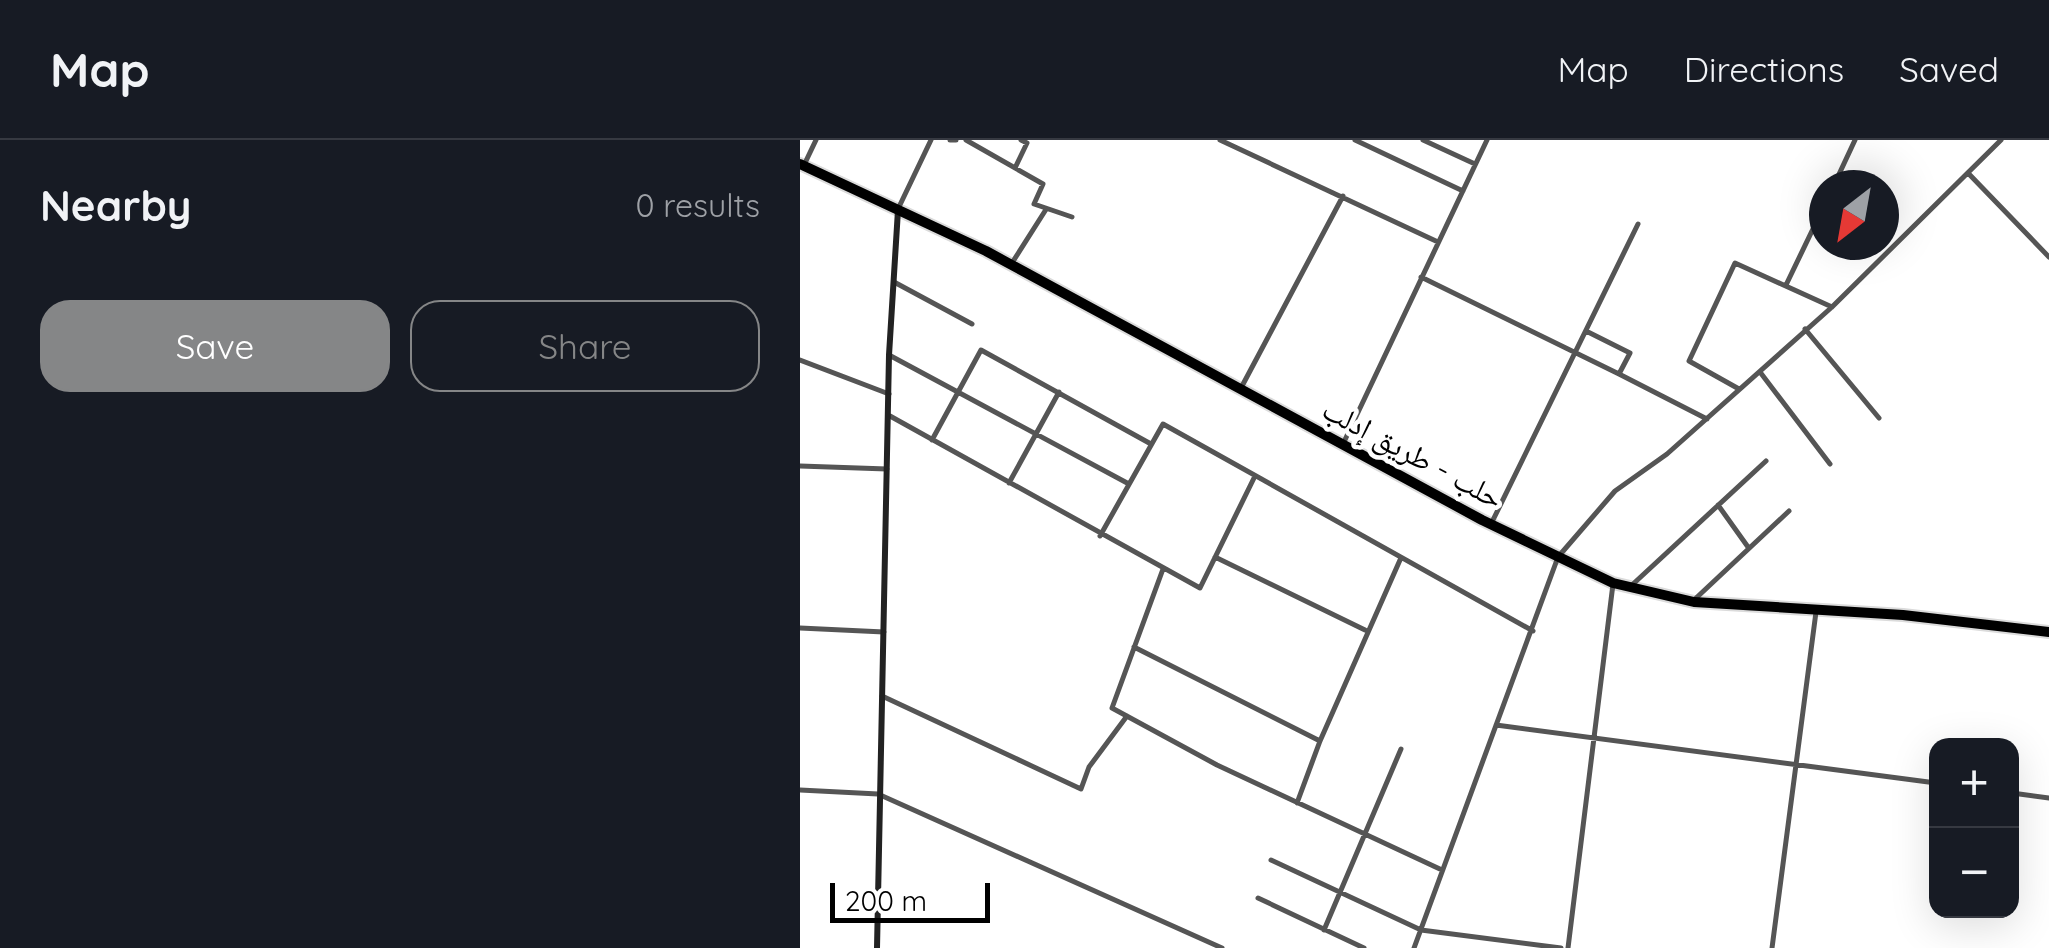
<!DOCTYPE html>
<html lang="en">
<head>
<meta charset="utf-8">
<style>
	:root { --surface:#171b24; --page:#20242c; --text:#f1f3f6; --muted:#9ea1a6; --line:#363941; --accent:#858687 }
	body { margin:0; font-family:Quicksand,"Noto Naskh Arabic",sans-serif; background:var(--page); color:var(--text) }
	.controls { position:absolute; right:30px; bottom:30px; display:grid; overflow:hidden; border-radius:20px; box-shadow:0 10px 40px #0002 }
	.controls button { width:90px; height:90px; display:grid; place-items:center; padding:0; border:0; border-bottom:2px solid var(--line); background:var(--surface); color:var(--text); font:50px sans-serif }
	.compass { position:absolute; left:1009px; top:30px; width:90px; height:90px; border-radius:50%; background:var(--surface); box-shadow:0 10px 40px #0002; rotate:211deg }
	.scale { position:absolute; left:30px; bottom:25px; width:160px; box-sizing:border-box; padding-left:10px; border:5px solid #000; border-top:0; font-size:28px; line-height:35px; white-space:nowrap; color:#000; -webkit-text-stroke:8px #fff; paint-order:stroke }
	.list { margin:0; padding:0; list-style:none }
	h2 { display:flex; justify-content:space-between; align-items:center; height:130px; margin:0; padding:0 40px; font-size:42px }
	h2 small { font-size:32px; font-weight:400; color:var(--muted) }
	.actions { display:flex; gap:20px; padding:30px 40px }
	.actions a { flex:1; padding:22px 0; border:2px solid var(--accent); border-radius:30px; text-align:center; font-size:35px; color:var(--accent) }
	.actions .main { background:var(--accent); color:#fff }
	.map { position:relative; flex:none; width:1249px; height:808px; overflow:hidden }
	header { display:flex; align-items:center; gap:60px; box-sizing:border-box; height:140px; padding:0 50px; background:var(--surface); border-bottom:2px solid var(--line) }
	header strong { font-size:48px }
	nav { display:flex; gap:55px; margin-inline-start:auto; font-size:35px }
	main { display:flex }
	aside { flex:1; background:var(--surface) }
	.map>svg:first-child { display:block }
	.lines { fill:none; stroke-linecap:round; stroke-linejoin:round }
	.highway-casing { stroke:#dbdbdb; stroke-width:14 }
	.street { stroke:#555; stroke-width:5 }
	.secondary { stroke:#222; stroke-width:6 }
	.highway { stroke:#000; stroke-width:10 }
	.labels { text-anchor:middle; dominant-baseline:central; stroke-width:9; stroke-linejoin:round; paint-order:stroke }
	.street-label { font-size:30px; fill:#000; stroke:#fff }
</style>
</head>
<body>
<header>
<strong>Map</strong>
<nav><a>Map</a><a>Directions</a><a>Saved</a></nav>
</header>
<main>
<aside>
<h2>Nearby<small>0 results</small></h2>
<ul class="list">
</ul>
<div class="actions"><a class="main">Save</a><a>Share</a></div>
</aside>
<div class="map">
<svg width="1249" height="808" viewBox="0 0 1249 808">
	<rect width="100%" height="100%" fill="#fff"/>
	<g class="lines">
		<g class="highway-casing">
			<path id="highway" d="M0,24L186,111L682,380L813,443L894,462L1103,475L1249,492"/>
		</g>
		<path class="street" d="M150,0H156
			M166,0L243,44L234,64L272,77
			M420,0L638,102
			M555,0L663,51
			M623,0L675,24
			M5,23L16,0
			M215,28L227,3L221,0
			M1168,33L1249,117
			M1034,45L1055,0
			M98,69L131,0
			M212,123L245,71
			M621,137L819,234
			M94,142L172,184
			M986,145L1024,66
			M1005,189L1079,278
			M786,191L830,213L819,234L907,279
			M89,215L329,344
			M0,220L89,254
			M960,232L1030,324
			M441,248L543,56
			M939,249L889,221L935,123L1032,167
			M90,276L400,448L454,338
			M132,300L181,210L351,304
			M543,304L687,0
			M0,326L87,329
			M209,343L259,252
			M918,365L948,407
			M692,382L838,84
			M300,396L363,284L733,491
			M415,417L565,490
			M363,429L312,568L417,625L642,730
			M832,445L966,321
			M894,460L989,371
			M0,488L84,492
			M334,507L520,601L600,420
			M82,556L281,649L289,627L327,576
			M696,585L1136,643
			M0,650L78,654L422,808
			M1212,653L1249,658
			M497,663L520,601
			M471,720L621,790L761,808
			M458,758L564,808
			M524,790L601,609
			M614,808L758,417L815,351L867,314L1032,167L1201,0
			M768,808L813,444
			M972,808L1016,472"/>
		<path class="secondary" d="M77,808L89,215L98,70"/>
		<use href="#highway" class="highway"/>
	</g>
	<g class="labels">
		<g class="street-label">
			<text transform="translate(613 313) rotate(28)">حلب - طريق إدلب</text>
		</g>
	</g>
</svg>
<div class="controls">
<button>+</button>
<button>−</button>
</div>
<svg class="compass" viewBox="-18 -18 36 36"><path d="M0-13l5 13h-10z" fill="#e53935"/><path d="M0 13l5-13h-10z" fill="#9ea1a6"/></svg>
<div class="scale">200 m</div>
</div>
</main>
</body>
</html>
